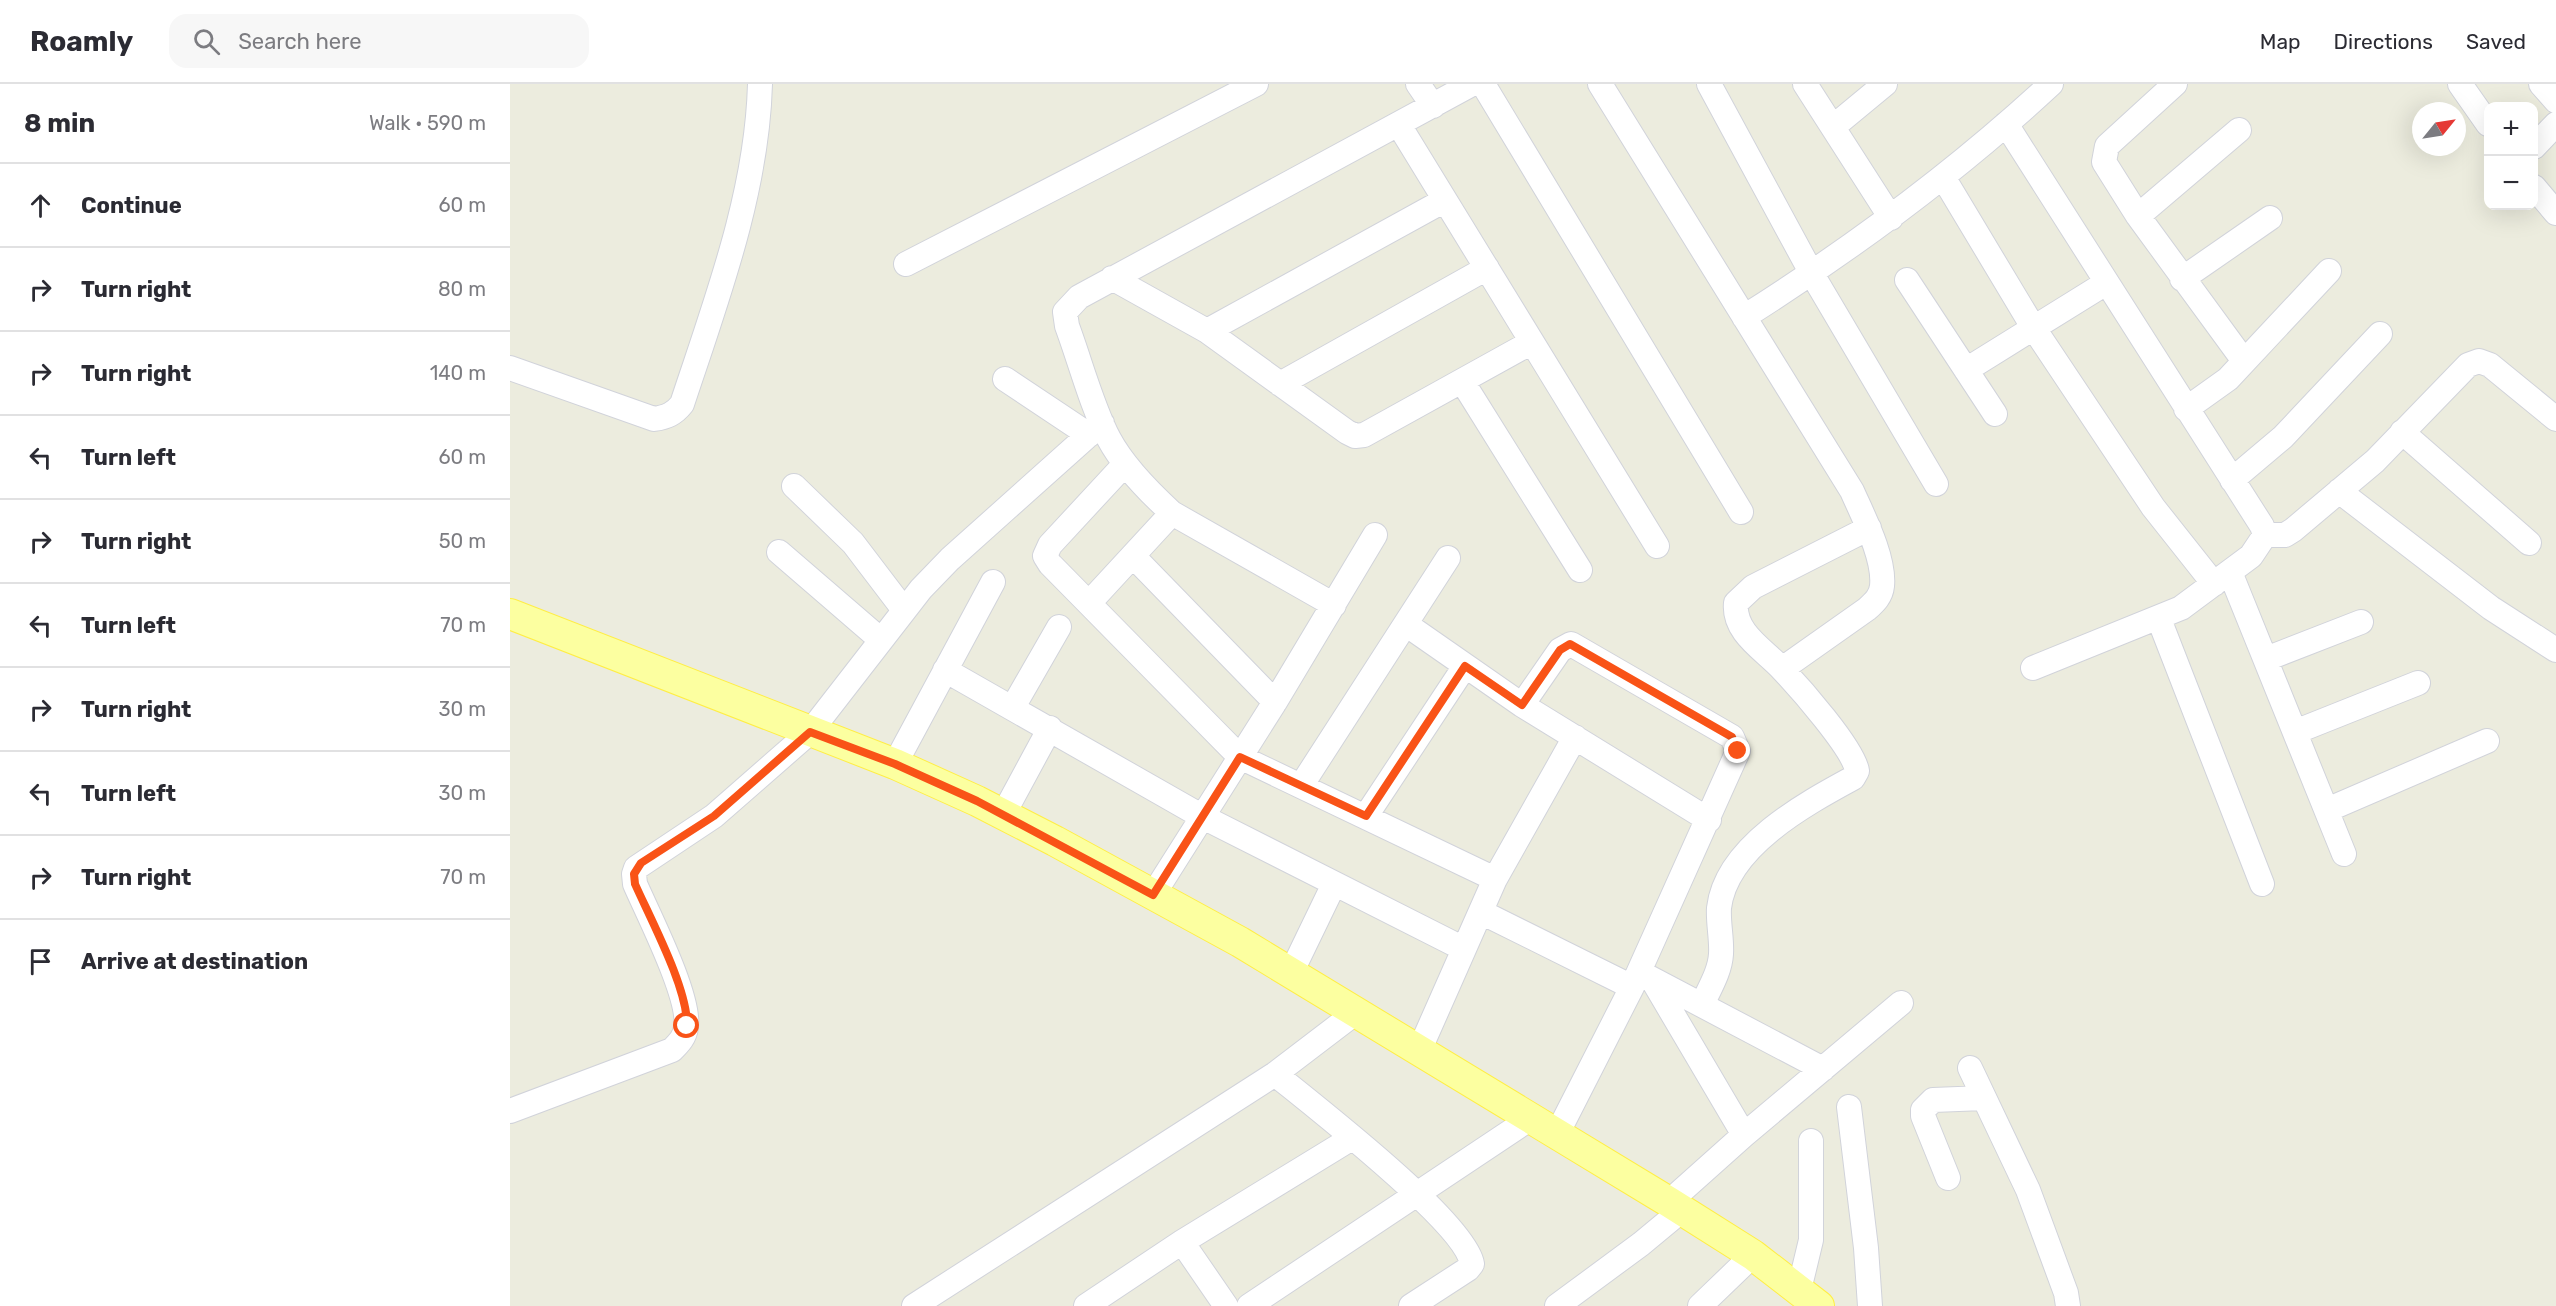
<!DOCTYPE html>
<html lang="en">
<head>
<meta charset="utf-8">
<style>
	:root { --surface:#fff; --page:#f7f7f7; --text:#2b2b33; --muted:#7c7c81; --line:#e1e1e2 }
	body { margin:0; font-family:Rubik,sans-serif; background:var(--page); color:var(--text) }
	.controls { position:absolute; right:18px; top:18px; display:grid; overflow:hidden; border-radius:12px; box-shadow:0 6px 24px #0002 }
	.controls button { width:54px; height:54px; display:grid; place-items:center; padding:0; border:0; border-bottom:2px solid var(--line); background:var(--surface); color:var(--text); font:30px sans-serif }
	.compass { position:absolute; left:1902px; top:18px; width:54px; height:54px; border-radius:50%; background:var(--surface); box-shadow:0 6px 24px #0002; rotate:60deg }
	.stop { position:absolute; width:18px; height:18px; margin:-14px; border:4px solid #f95317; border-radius:50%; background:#fff }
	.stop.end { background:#f95317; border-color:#fff; box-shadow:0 2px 6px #0008 }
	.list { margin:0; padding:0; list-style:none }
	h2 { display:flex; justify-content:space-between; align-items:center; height:78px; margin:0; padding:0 24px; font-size:26px }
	h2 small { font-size:20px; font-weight:400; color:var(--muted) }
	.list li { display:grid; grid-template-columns:39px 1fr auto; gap:18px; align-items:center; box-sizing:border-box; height:84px; padding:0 24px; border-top:2px solid var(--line) }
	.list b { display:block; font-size:22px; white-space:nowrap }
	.list em { font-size:20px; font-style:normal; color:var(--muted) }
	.icon { flex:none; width:33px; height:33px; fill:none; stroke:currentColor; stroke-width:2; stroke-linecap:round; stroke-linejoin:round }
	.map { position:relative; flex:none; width:2046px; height:1222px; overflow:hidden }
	header { display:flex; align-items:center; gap:36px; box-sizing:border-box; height:84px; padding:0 30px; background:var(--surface); border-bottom:2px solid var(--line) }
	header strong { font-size:28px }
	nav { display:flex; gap:33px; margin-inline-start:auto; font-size:21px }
	.search { width:420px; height:54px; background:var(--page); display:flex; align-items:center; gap:15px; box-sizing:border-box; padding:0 21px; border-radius:18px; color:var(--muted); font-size:22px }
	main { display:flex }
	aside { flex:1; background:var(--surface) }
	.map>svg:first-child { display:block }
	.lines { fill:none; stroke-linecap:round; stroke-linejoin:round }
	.minor-casing { stroke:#d1d3da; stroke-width:26 }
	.major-casing { stroke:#ffee45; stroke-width:32 }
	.minor { stroke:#fff; stroke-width:24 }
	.major { stroke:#fcffa0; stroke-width:30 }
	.route { stroke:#f95317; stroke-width:8 }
</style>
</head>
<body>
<header>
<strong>Roamly</strong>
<div class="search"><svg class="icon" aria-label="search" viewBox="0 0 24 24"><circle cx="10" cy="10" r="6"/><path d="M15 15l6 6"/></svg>Search here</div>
<nav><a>Map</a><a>Directions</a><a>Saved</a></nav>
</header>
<main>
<aside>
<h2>8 min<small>Walk · 590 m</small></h2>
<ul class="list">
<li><svg class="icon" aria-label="ahead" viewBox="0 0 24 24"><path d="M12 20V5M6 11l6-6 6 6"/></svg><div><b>Continue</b></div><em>60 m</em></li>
<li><svg class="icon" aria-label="right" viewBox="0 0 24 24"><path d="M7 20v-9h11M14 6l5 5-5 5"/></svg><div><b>Turn right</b></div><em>80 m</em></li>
<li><svg class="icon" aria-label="right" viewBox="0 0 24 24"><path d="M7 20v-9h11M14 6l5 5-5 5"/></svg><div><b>Turn right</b></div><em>140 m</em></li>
<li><svg class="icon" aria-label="left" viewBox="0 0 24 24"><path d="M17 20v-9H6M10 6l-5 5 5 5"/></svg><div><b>Turn left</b></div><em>60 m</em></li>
<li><svg class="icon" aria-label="right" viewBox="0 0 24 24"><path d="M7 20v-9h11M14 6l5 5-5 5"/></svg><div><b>Turn right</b></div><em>50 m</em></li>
<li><svg class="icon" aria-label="left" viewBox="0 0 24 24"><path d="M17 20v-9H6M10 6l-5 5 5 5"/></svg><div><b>Turn left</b></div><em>70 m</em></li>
<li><svg class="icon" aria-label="right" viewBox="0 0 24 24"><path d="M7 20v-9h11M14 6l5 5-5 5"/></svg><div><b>Turn right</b></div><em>30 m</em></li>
<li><svg class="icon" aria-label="left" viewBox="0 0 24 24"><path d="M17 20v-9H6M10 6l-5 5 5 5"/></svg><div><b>Turn left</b></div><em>30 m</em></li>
<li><svg class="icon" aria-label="right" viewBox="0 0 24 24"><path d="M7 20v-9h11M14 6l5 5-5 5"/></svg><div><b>Turn right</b></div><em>70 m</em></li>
<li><svg class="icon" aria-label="arrive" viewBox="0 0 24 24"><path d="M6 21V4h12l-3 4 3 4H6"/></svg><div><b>Arrive at destination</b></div></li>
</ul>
</aside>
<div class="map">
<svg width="2046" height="1222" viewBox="0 0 2046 1222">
	<rect width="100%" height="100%" fill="#ececde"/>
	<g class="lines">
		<g class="minor-casing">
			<path id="minor" d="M908,0L923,22
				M973,0L1231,428
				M1090,0L1342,407C1353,432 1375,474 1372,502C1371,512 1365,518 1357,525L1272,585
				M1199,0L1302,190L1426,400
				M1295,0L1381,134
				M1665,0L1597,62L1594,78L1628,132L1734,277
				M1950,0L1978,40
				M2031,0L2046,17
				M1496,40L1752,442L1755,451L1741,472L1671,524L1523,584
				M889,41L1147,462
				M1323,43L1375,0
				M2024,63L2046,40
				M1433,93L1523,243L1643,423L1704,500
				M2024,103L2046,129
				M1628,132L1729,46
				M396,180L746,0
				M602,194L697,247L837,348L845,352L854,351L1022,258
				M1672,195L1760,134
				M1397,196L1485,330
				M1234,233C1343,164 1446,88 1541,0
				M697,247L935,116
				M0,284L144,335C157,333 164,330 172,320C206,217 247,110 250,0
				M1456,286L1596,199
				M495,295L579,351
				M952,297L1070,486
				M770,300L977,184
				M1676,325L1718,295L1819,187
				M1892,348L2019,459
				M615,380L540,461L535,472L540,480L730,673L985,795
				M1722,396L1773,353L1870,250
				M284,402L343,459L394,526
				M1829,407L1981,524L2046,566
				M1755,451H1775L1783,446L1865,377L1958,281L1969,277L1980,281L2046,335
				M269,468L371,556
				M623,472L765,618
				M1720,488L1834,770
				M579,519L662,429
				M824,521L662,429C639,408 614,383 599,355C582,323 570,277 557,242L555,228L569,213L962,0
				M1649,535L1752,800
				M897,541L1012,621L1199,736
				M1756,575L1851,538
				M435,586L693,733L954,865
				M1012,621L1050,566L1061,560L1222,653L1228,667L1122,903L1047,1050
				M503,623L549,543
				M1785,648L1908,599
				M385,680L483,498
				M791,702L938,474
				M1817,726L1977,657
				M493,731L540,644
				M856,732L955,582
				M643,811L765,618L865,451
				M971,828L1122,903
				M1129,888L1313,985
				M781,889L824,800
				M1142,895L1234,1051
				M1192,921C1199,905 1210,888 1211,870C1212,855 1208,839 1209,824C1216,763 1295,720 1343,694L1347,687C1344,665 1289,603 1271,584C1253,565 1223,548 1226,519L1243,503L1359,444
				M909,967L985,795L1065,653
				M1460,984L1518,1106L1556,1209L1558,1222
				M765,990C803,1021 956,1139 962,1180L958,1185L901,1222
				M1339,1023L1356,1164L1360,1222
				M0,1027L162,966C169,959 175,953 176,943C181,914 138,830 125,800L124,790L126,784L204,732L300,648L411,505L440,475L592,339
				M1438,1094L1413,1032V1026L1423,1016L1474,1014
				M1159,1118L1234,1051L1391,919
				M672,1158L716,1222
				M1289,1206L1301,1156V1057
				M404,1222L765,990L845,929
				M576,1222L672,1158L842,1054
				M739,1222L1021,1034
				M1047,1222L1131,1160L1172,1126
				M1190,1222L1243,1171"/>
		</g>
		<g class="major-casing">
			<path id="major" d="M0,530L385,680L467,717L545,757L730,858L1159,1118L1243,1171L1309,1222"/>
		</g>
		<use href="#minor" class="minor"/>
		<use href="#major" class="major"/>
	</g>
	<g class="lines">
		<path class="route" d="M177,942C178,905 141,836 125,800L124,790L131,779L204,732L300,648L385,680L467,717L643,811L730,673L856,732L955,582L1012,621L1050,566L1060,560L1222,653L1228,667"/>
	</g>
</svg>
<div class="controls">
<button>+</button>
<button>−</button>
</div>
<svg class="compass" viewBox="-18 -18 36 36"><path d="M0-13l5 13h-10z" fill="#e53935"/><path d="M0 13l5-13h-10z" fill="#7c7c81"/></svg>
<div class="stop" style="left:177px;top:942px"></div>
<div class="stop end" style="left:1228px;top:667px"></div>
</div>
</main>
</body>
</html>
